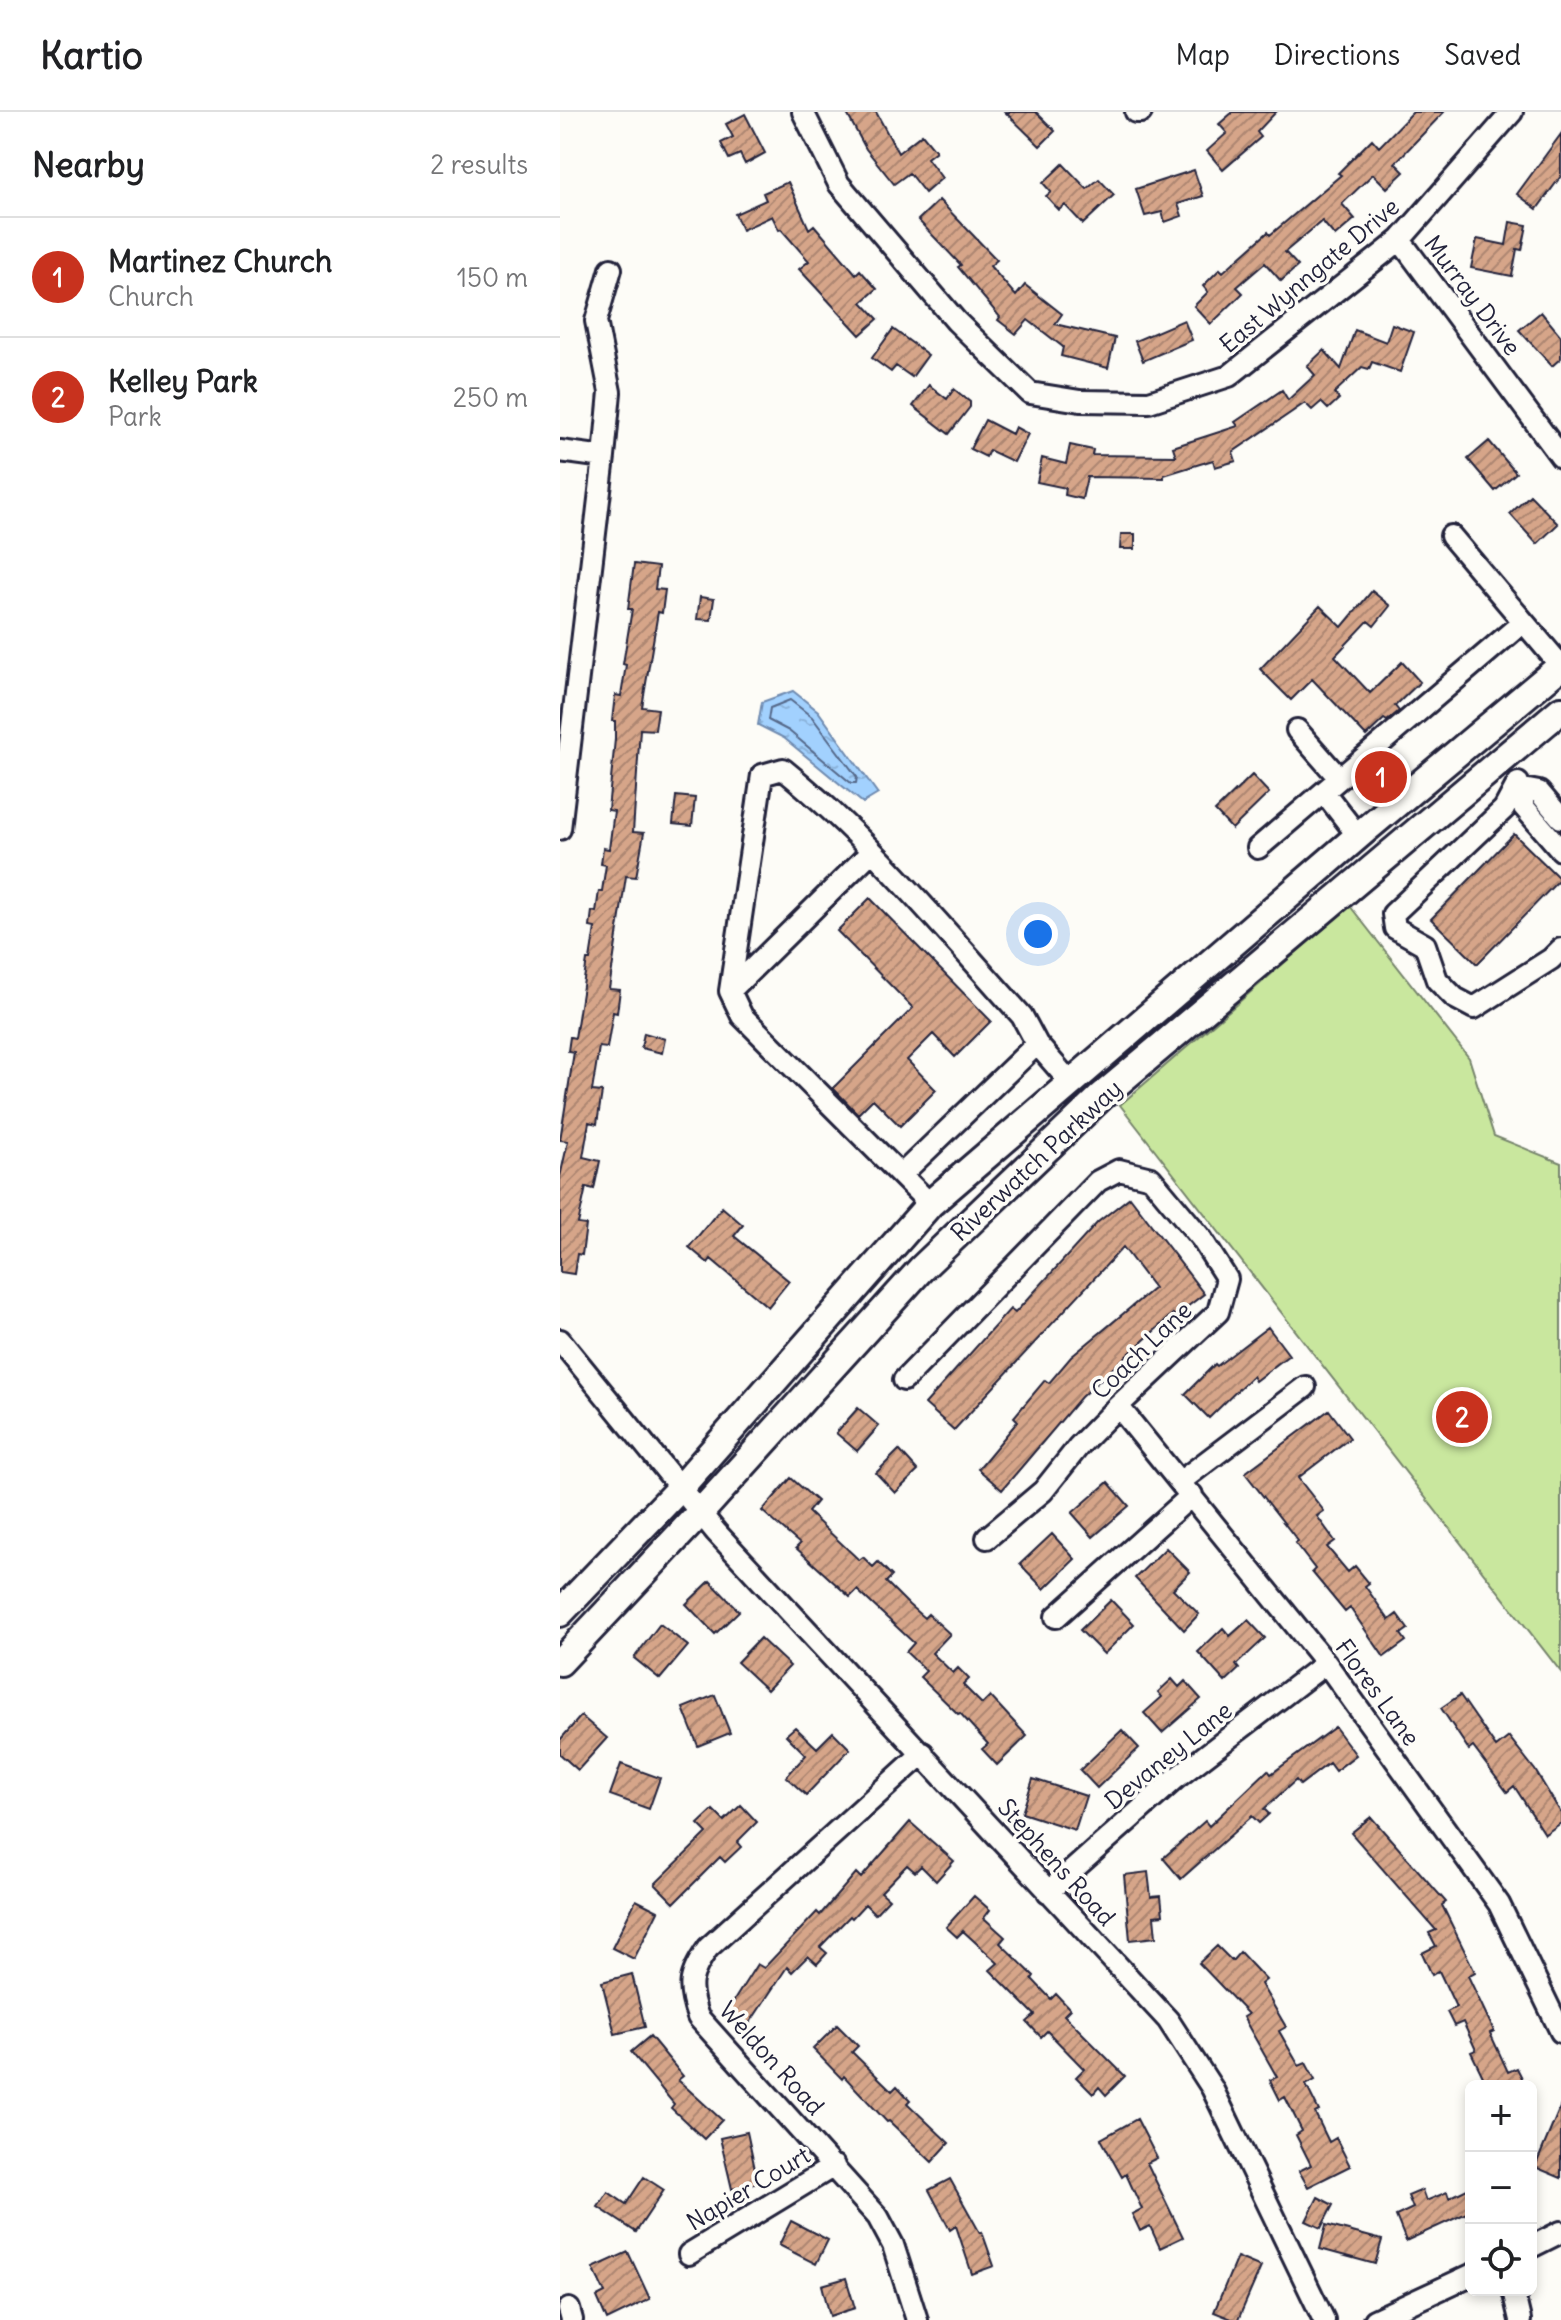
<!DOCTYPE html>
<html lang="en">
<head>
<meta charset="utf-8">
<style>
	:root { --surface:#fff; --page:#f6f6f6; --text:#202124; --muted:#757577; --line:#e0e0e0; --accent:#c8321e }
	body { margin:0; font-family:Delius,sans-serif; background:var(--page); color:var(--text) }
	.controls { position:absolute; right:24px; bottom:24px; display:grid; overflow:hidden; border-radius:12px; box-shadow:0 4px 12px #0003 }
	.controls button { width:72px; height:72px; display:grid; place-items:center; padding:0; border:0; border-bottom:2px solid var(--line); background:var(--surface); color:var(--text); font:40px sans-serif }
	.you { position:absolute; left:478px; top:822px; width:28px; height:28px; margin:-20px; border:6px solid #fff; border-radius:50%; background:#1a73e8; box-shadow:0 0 0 12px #1a73e833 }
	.badge { display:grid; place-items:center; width:52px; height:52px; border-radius:50%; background:var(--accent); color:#fff; font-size:26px; font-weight:700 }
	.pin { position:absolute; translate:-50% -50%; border:4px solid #fff; box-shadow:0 2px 8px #0006 }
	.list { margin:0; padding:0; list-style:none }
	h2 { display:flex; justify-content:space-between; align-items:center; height:104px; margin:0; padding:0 32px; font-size:34px }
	h2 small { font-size:26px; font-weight:400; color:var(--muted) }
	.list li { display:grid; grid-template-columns:52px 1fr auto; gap:24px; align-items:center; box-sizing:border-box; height:120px; padding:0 32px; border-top:2px solid var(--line) }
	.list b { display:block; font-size:30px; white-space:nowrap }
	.list p { margin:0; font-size:26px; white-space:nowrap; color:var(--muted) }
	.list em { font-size:26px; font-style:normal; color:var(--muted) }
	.icon { flex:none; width:44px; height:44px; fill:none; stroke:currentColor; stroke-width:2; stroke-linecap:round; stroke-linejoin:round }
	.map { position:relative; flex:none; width:1001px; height:2208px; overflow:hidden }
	header { display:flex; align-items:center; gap:48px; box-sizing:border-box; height:112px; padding:0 40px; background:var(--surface); border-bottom:2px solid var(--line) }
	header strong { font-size:38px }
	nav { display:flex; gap:44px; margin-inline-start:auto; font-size:28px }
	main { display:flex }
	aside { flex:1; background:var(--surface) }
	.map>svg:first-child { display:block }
	.park { fill:#c9e79e; stroke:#76846c; stroke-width:2 }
	.water { fill:url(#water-ripples); stroke:#6f8bb0; stroke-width:2 }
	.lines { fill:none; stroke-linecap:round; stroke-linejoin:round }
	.shore { stroke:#556889; stroke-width:2 }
	.building { fill:url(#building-hatch); stroke:#22223b; stroke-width:2 }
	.minor-casing { stroke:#22223b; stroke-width:26 }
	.major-casing { stroke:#22223b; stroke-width:32 }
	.minor { stroke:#fdfcf7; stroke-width:20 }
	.major { stroke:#fdfcf7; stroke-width:26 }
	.labels { text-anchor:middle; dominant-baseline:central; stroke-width:7; stroke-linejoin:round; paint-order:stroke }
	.street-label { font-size:24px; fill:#22223b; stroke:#fdfcf7 }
</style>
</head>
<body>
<header>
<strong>Kartio</strong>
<nav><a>Map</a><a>Directions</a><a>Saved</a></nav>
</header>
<main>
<aside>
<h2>Nearby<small>2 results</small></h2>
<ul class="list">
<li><span class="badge">1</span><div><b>Martinez Church</b><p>Church</p></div><em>150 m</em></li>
<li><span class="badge">2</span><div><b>Kelley Park</b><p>Park</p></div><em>250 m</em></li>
</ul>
</aside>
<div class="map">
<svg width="1001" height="2208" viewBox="0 0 1001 2208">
	<defs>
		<pattern id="water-ripples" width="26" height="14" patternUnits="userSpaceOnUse" patternTransform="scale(2)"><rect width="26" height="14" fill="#a2d1fe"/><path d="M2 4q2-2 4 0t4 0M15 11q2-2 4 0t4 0" fill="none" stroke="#8bb3db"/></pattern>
		<pattern id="building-hatch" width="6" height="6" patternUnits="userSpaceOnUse" patternTransform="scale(2)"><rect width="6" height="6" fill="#d6a589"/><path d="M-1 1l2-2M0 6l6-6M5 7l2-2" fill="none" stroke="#ad8671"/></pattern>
	</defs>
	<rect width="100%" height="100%" fill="#fdfcf7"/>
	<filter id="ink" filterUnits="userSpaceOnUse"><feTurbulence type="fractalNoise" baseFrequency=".0125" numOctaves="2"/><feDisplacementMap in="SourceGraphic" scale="16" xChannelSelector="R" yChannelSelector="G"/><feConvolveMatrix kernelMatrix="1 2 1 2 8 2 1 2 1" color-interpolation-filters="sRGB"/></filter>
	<g filter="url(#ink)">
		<path class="park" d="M790,794L909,946L934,1024L1001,1051V1560L560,993Z"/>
		<path class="water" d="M233,579L258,599L318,682L303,691L224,626L198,613L202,590Z"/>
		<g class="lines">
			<path class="shore" d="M230,588L252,605L297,665L296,671H291L229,619L208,608L210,596Z"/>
		</g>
		<path class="building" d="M286,0H316L338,41L362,22L376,39L367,46L382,66L365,81L349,61L334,72L306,37Z
			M445,0H476L495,19L480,34Z
			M673,0H716L697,20L701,25L663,58L647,39L667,21L659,12Z
			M853,0H884L835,51L844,60L827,76L813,62L782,92L795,107L775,124L762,109L725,140L738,154L721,169L705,151L677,175L683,181L651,212L634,194L648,180L643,174L660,157L663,160L708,120L710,123L781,63L778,61L812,27L819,35Z
			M185,2L205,41L185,52L180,42L169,47L161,31L173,25L166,12Z
			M1001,22V64L977,97L957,82Z
			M503,52L527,77L539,67L554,83L523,112L505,93L499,98L486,84L491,80L483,71Z
			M634,58L643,84L618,92L622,104L605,110L602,100L585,104L576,77Z
			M228,70L249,117L254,113L296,162L300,158L317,177L302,190L318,207L300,223L239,157L249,149L221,117L219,118L212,104L182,118L175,102L206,88L203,81Z
			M379,88L437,148L430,154L456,184L465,173L502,202L495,212L555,226L548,256L501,244L503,235L468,208L456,222L438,208L440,205L398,155L401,153L358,108Z
			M950,110L967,113L962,138L957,137L952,164L911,156L917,127L946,133Z
			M981,200L1001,224V246L992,254L959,218Z
			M624,208L632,228L583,249L575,229Z
			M832,212L854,220L840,260L812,250L809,257L802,255L774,281L779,287L768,297L761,290L752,298L745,291L673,340L676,349L655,355L653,348L604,363V366L527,365L522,387L505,383L506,376L477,370L482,346L506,352L510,333L533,338L532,343L616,344L613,335L678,314L675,310L722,278L728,288L755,263L747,254L764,238L781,257L795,218L826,230Z
			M333,217L368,243L352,265L336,254L331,260L312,246Z
			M369,273L387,287L394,277L410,290V295L389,322L353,294Z
			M425,308L452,322L455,315L468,322L454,350L429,338L426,345L410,337Z
			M929,329L956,361L935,379L908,347Z
			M970,383L998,412L977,432L950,402Z
			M561,422H575V437H560Z
			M74,452L98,455L95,477L105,478L102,501L98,500L82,595L98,597L95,618L80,617L73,720L84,721L76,765L66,764L53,851L49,877L60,878L57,901L53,900L47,936L39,935L32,979L42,980L37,1012L29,1010L23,1045L40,1049L34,1077L26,1075L18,1112L26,1113L22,1143L17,1142L14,1162L0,1160V1065L8,1029L0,1028L14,940L8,939L10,925L15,926L27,848H30L35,816L30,815L32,799L36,800L39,779H42L46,753L41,752L43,736L49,737L54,699L48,698L55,627V609H52L55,583L61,584L66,553L63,552L72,497H68Z
			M812,479L830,494L814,514L808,509L775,544L810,581L842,550L860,570L835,594L839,599L827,609L824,607L806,624L752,567L731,588L700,557L760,494L782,515Z
			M140,485L154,487L151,508L137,507Z
			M692,663L709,681L672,717L655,699Z
			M116,684L135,686L132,714L113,712Z
			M954,722L1000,767L917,852L871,807Z
			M310,786L431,909L395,945L373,922L347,948L376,978L340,1014L313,987L298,1002L273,976L353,896L277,819Z
			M84,921L105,927L102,941L81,936Z
			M570,1085L644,1182L615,1204L613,1202L521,1285L442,1378L418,1357L458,1309L454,1305L485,1268L489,1271L511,1245L594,1176L563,1135L394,1318L365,1292L450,1197L455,1201L538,1110Z
			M162,1095L183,1113L174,1124L229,1169L208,1195L151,1147L148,1151L129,1135Z
			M708,1215L729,1243L695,1269L692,1264L649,1306L625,1282L655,1252L657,1254Z
			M298,1296L319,1314L297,1339L276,1321Z
			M769,1298L790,1326L738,1366L764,1399L757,1404L775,1429L767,1435L788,1460L795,1454L809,1471L805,1474L829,1508L837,1502L848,1517L841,1522L846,1529L824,1545L790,1496L785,1500L752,1460L755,1457L735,1431L738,1429L685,1361Z
			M339,1338L358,1359L335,1381L316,1361Z
			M231,1366L257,1389L248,1400L299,1448L303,1445L313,1455L318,1450L332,1464L326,1470L349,1493L364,1506L368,1502L390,1522L372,1541L393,1561L398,1556L409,1567L403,1573L422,1592L430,1584L467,1624L437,1653L422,1637L428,1632L400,1601L398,1602L360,1565L366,1559L346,1540L354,1531L297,1478L290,1485L236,1436L240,1432L202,1399Z
			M548,1370L569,1394L533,1425L512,1401Z
			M492,1422L515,1447L484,1477L460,1452Z
			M606,1436L630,1460L613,1477L639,1502L624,1518L575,1466Z
			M150,1469L179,1499L155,1522L126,1492Z
			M551,1488L574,1512L544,1542L520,1518Z
			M688,1508L705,1526L676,1553L679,1557L665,1570L638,1540L663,1516L670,1524Z
			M100,1512L128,1534L100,1567L74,1546Z
			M200,1526L230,1554L207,1578L177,1550Z
			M612,1567L619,1575L625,1569L641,1587L602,1621L584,1601L602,1585L598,1580Z
			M155,1583L170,1621L138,1634L123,1596Z
			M900,1583L936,1635L949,1625L975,1658L1001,1701V1711L985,1722L954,1674L947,1680L913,1635L909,1638L881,1596Z
			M21,1604L47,1626L18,1658L0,1642V1628Z
			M235,1615L257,1636L273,1620L290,1637L246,1683L226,1665L246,1643L226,1623Z
			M775,1615L796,1643L775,1659L769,1651L740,1673L736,1668L704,1697L709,1702L699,1711L692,1704L621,1767L603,1746L645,1709L649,1714L708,1658L711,1662Z
			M562,1618L579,1636L537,1676L520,1658Z
			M61,1652L100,1666L89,1697L50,1683Z
			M473,1667L526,1684L515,1718L462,1701Z
			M181,1693L197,1710L177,1730L181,1735L165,1750L160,1745L114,1791L95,1772L147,1721L138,1712L153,1698L164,1709Z
			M811,1705L886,1790L882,1793L915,1860L908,1864L934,1919L930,1921L948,1960L957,1956L966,1974H919L926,1971L911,1940L916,1938L903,1910L894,1914L887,1900L896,1895L879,1859L872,1863L862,1841L876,1834L869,1821L876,1818L791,1721Z
			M350,1710L394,1749L376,1769L361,1754L355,1760L347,1753L321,1780L329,1787L315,1802L305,1792L292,1806L290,1804L260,1835L267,1841L257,1852L248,1844L232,1860L227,1855L189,1912L168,1898L197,1852L204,1856L257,1800L260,1803L296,1761L301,1766Z
			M588,1760L591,1785L601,1784L603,1803L594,1804L596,1825L570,1828L564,1763Z
			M414,1784L430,1798L424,1806L445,1825L440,1831L474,1864L472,1867L491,1887L496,1882L510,1897L504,1903L565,1964L546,1983L539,1975L533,1982L516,1965L524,1957L487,1919L481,1925L467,1910L475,1903L430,1858L438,1851L403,1819L397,1825L386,1815Z
			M76,1788L98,1799L74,1847L52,1836Z
			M657,1834L672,1849L680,1840L706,1868L701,1872L726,1915L719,1919L739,1954L746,1951L755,1968L746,1973L759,1999L755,2001L769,2030L776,2026L790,2054L748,2075L739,2059L751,2053L736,2023L742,2019L725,1985L720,1988L710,1968L717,1965L683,1905L688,1902L639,1851Z
			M72,1862L85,1915L55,1922L42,1870Z
			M277,1913L298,1934L292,1940L332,1979L337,1974L350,1988L347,1991L389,2031L372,2050L329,2009L327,2010L284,1964L282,1967L253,1937Z
			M90,1924L123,1964L118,1968L162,2008L144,2027L111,1996L114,1992L71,1940Z
			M1001,1993V2066L975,2055Z
			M577,2007L597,2046L587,2051L623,2125L600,2136L590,2114L580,2119L572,2102L582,2097L566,2062L562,2065L541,2027Z
			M187,2020L198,2071L172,2077L160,2026Z
			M84,2065L104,2078L76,2120L38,2095L48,2080L66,2092Z
			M390,2067L420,2121L422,2120L434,2154L412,2162L396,2114L390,2118L369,2078Z
			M911,2075V2099L846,2129L836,2104L853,2096L848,2084L862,2078L866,2089L887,2080L889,2086Z
			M758,2085L773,2093L761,2116L746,2109Z
			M231,2109L268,2128L256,2152L219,2133Z
			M766,2113L822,2128L815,2152L760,2137Z
			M68,2140L90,2187L47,2208L37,2185L45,2181L33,2156Z
			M677,2145L701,2155L678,2208H674L654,2200Z
			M286,2166L295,2196L270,2204L262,2173Z"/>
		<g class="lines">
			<g class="minor-casing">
				<path id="minor" d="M243,0L279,72L396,209L470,281L520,289L589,290L669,264L840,128L952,0
					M576,0H581
					M840,128L1001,345
					M0,339L44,345
					M891,424L1001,554
					M737,618L779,666
					M958,671L944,697L833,802L835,816L865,833L877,868L895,886L914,896L991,847L1001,837
					M764,680L798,724
					M1001,706L979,680L963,677V694L1001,738
					M0,717L44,345L50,280L36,209L51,157
					M698,736L963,510
					M170,879L312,739
					M342,1062L477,932
					M370,1092L182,904L170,879L202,663L223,657C312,729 385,819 462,904L477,932L510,970
					M0,1228L156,1420L608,1908L652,1976L764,2208
					M344,1268L538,1069L559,1058L591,1066L641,1126L667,1167L658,1200L558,1294L518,1335L483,1379L427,1426
					M558,1294L766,1551L939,1792L1001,1920
					M621,1369L745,1275
					M496,1505L632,1383
					M488,1780L615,1667L766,1551
					M971,2135L1001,2120
					M129,2142L274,2054
					M953,2178L960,2208
					M9,2197L12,2208
					M357,2208L333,2133L318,2105L138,1905C127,1874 129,1863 148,1836L363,1641
					M814,2208L911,2163"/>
			</g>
			<g class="major-casing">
				<path id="major" d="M0,1501L119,1377L370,1092L805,718L1001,554
					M0,1550L140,1401L361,1157L542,984L1001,598"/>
			</g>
			<use href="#minor" class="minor"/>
			<use href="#major" class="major"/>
		</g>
	</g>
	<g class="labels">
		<g class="street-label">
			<text transform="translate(749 163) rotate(-40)">East Wynngate Drive</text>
			<text transform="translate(913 183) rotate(53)">Murray Drive</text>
			<text transform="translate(476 1048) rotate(-43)">Riverwatch Parkway</text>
			<text transform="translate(581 1238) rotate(-44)">Coach Lane</text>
			<text transform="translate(818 1580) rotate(54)">Flores Lane</text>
			<text transform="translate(608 1643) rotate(-39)">Devaney Lane</text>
			<text transform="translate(497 1750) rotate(48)">Stephens Road</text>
			<text transform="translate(212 1946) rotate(48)">Weldon Road</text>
			<text transform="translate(188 2076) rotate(-31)">Napier Court</text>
		</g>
	</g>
</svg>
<div class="controls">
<button>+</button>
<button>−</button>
<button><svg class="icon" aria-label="locate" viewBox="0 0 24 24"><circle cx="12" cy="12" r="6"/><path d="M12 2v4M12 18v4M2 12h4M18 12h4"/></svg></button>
</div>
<div class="you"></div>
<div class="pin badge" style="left:821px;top:665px">1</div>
<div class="pin badge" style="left:902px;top:1305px">2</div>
</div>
</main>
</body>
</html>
